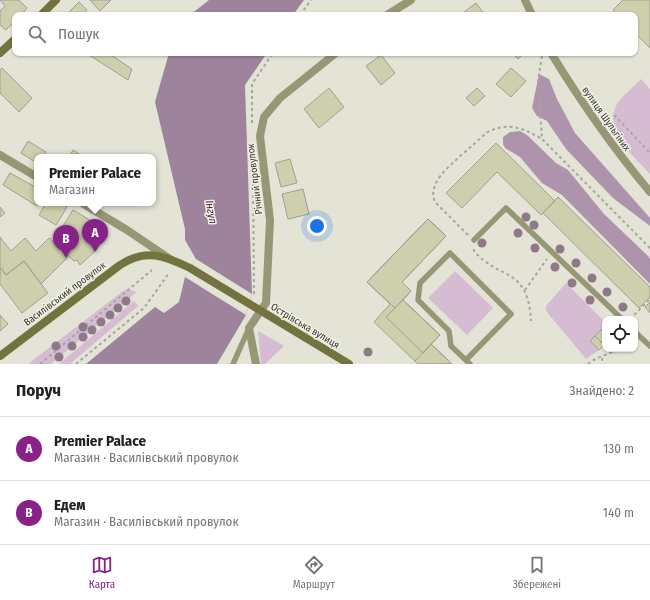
<!DOCTYPE html>
<html lang="uk">
<head>
<meta charset="utf-8">
<style>
	:root { --surface:#fff; --page:#f2f2f2; --text:#202124; --muted:#757577; --line:#e0e0e0; --accent:#882188 }
	body { margin:0; font-family:"Fira Sans Condensed",sans-serif; background:var(--page); color:var(--text) }
	.controls { position:absolute; right:12px; bottom:12px; display:grid; overflow:hidden; border-radius:8px; box-shadow:0 1px 3px #0004 }
	.controls button { width:36px; height:36px; display:grid; place-items:center; padding:0; border:0; border-bottom:1px solid var(--line); background:var(--surface); color:var(--text); font:20px sans-serif }
	.you { position:absolute; left:317px; top:226px; width:14px; height:14px; margin:-10px; border:3px solid #fff; border-radius:50%; background:#1a73e8; box-shadow:0 0 0 6px #1a73e833 }
	.badge { display:grid; place-items:center; width:26px; height:26px; border-radius:50%; background:var(--accent); color:#fff; font-size:13px; font-weight:700 }
	.pin { position:absolute; translate:-50% -33px; filter:drop-shadow(0 1px 2px #0008) }
	.pin::after { content:''; position:absolute; top:21px; width:14px; height:12px; background:inherit; clip-path:polygon(0 0,100% 0,50% 100%) }
	.popup { position:absolute; left:34px; top:154px; width:122px; height:52px; box-sizing:border-box; display:grid; place-content:center; border-radius:8px; background:var(--surface); filter:drop-shadow(0 1px 3px #0005); font-size:13px; white-space:nowrap; color:var(--muted) }
	.popup b { font-size:15px; color:var(--text) }
	.popup::after { content:''; position:absolute; left:50%; top:100%; margin-left:-8px; border:8px solid transparent; border-top-color:var(--surface) }
	.list { margin:0; padding:0; list-style:none }
	h2 { display:flex; justify-content:space-between; align-items:center; height:52px; margin:0; padding:0 16px; font-size:17px }
	h2 small { font-size:13px; font-weight:400; color:var(--muted) }
	.list li { display:grid; grid-template-columns:26px 1fr auto; gap:12px; align-items:center; box-sizing:border-box; height:64px; padding:0 16px; border-top:1px solid var(--line) }
	.list b { display:block; font-size:15px; white-space:nowrap }
	.list p { margin:0; font-size:13px; white-space:nowrap; color:var(--muted) }
	.list em { font-size:13px; font-style:normal; color:var(--muted) }
	.icon { flex:none; width:22px; height:22px; fill:none; stroke:currentColor; stroke-width:2; stroke-linecap:round; stroke-linejoin:round }
	.map { position:relative; flex:none; width:650px; height:364px; overflow:hidden }
	.search { position:absolute; background:var(--surface); box-shadow:0 1px 3px #0004; left:12px; right:12px; top:12px; height:44px; display:flex; align-items:center; gap:10px; box-sizing:border-box; padding:0 14px; border-radius:8px; color:var(--muted); font-size:15px }
	.sheet { height:180px; background:var(--surface) }
	nav { display:flex; justify-content:space-around; align-items:center; box-sizing:border-box; height:56px; border-top:1px solid var(--line); background:var(--surface); font-size:11px; color:var(--muted) }
	nav a { display:grid; justify-items:center; gap:2px }
	nav .on { color:var(--accent) }
	.map>svg:first-child { display:block }
	.green { fill:#d5bcd3 }
	.forest { fill:#ad93ab }
	.water { fill:#9d849c }
	.pier { fill:#e3e3d6 }
	.building { fill:#cecfad; stroke:#9f9f93 }
	.lines { fill:none; stroke-linecap:round; stroke-linejoin:round }
	.path { stroke:#a6a69c; stroke-width:2; stroke-dasharray:3 3; stroke-linecap:butt }
	.lane { stroke:#979776; stroke-width:5.5 }
	.street { stroke:#979776; stroke-width:8 }
	.secondary { stroke:#737340; stroke-width:8 }
	.tree { fill:#8d7987 }
	.labels { text-anchor:middle; dominant-baseline:central; stroke-width:3; stroke-linejoin:round; paint-order:stroke }
	.street-label { font-size:10px; fill:#383833; stroke:#f0f1e3 }
	.water-label { font-size:11px; font-style:italic; fill:#452144; stroke:#f0f1e3 }
</style>
</head>
<body>
<div class="map">
<svg width="650" height="364" viewBox="0 0 650 364">
	<rect width="100%" height="100%" fill="#e3e3d6"/>
	<path class="green" d="M641,79L650,89V174C634,156 602,131 617,104C623,95 634,87 641,79Z
		M455,271L493,308L467,335L428,298Z
		M566,283L605,322V327L590,341L599,350L586,359L546,311V306Z
		M128,289L137,292L51,364H28L123,291Z
		M134,301L138,306L70,364H59Z
		M258,331L284,346L265,364H261Z"/>
	<path class="forest" d="M539,74L549,79L557,99L575,133L650,218V226L613,198L566,149L547,121L537,116L532,108Z
		M520,131L527,135L556,163L568,170L604,214L648,256L650,259V284L562,195L542,183L520,157L505,148L503,144V137L510,132Z"/>
	<path class="water" d="M209,0H304L293,15H190Z
		M169,53H267L245,85L252,294L246,315L217,364H86L155,307L164,313L179,302L185,277L196,259L185,240V229L155,102Z"/>
	<path class="pier" d="M196,259L252,294L246,315L185,277Z"/>
	<path class="building" d="M0,0H19L27,8L21,15H15V21L6,30L0,25V11L5,6Z
		M90,0H111L100,11Z
		M623,0H650V48L635,33V15H617L613,10Z
		M79,2L87,10L82,15H66Z
		M476,3L485,15H460Z
		M86,53H108L132,69L128,80Z
		M514,53H522L523,54L518,59L513,54Z
		M381,55L395,73L381,85L366,66Z
		M2,68L32,98L19,112L0,93V70Z
		M511,68L526,81L511,97L496,84Z
		M329,88L344,107L319,128L304,109Z
		M477,88L485,96L474,106L466,98Z
		M28,141L46,152L43,157H37V163L21,153Z
		M496,143L555,201L541,215L497,172L462,208L446,193Z
		M73,150L84,157H69Z
		M290,159L297,183L281,187L275,163Z
		M10,173L37,188L38,203L37,206L3,185Z
		M303,189L309,214L288,219L282,194Z
		M558,197L650,287V297L639,308L543,213Z
		M46,203H61L67,207L56,225L39,215Z
		M0,207L5,213L0,217Z
		M73,210L105,229L107,236L96,250L80,265L77,260L74,261L53,242Z
		M428,219L446,236L402,282L411,291L395,308L367,282Z
		M428,219L446,236L402,282L411,291L403,300L440,335L431,344L452,364H418L374,322L390,304L367,282Z
		M0,237L11,251L25,238L36,251L49,238L69,256L41,284L24,261L6,275L1,268L0,269Z
		M24,261L48,293L22,313L0,284V269L1,268L6,275Z
		M403,300L440,335L423,353L386,317Z
		M650,302V313L645,307Z
		M0,315L8,324L0,331Z
		M601,330L605,334L604,345L595,336Z
		M595,336L604,345L599,350L590,341Z
		M431,344L452,364H418L415,361Z"/>
	<g class="lines">
		<path class="path" d="M300,15L311,0
			M542,56L538,81L542,139L650,248
			M614,115L650,153
			M252,123V84L273,53
			M253,171L254,295
			M468,235L435,202C432,195 433,188 437,181C444,168 474,145 486,133C507,121 523,128 542,139
			M474,249V251C500,281 528,266 531,321
			M525,290L547,259
			M630,319L650,299
			M602,358L603,364
			M40,364L152,270
			M76,364L144,308L169,273
			M588,364C595,357 609,355 618,349"/>
		<path class="lane" d="M474,240L506,208L622,319
			M635,332L650,346
			M466,360L511,314L450,253L420,283L418,300L449,331L451,346L470,364
			M233,364L249,328"/>
		<path class="street" d="M525,0L532,15
			M387,15L411,0
			M551,53C581,102 613,148 650,192
			M0,155L37,177
			M82,203L127,230L170,259
			M256,364L249,328L266,303L270,220L260,136L264,117L280,98L336,53"/>
		<path class="secondary" d="M41,15L56,0
			M0,53L15,39
			M0,356L120,265C146,248 165,256 190,268L349,364"/>
	</g>
	<g class="tree">
		<circle cx="526" cy="217" r="4.5"/>
		<circle cx="534" cy="225" r="4.5"/>
		<circle cx="518" cy="233" r="4.5"/>
		<circle cx="482" cy="243" r="4.5"/>
		<circle cx="535" cy="248" r="4.5"/>
		<circle cx="560" cy="249" r="4.5"/>
		<circle cx="576" cy="263" r="4.5"/>
		<circle cx="555" cy="267" r="4.5"/>
		<circle cx="592" cy="278" r="4.5"/>
		<circle cx="572" cy="283" r="4.5"/>
		<circle cx="607" cy="292" r="4.5"/>
		<circle cx="590" cy="300" r="4.5"/>
		<circle cx="126" cy="301" r="4.5"/>
		<circle cx="623" cy="307" r="4.5"/>
		<circle cx="118" cy="308" r="4.5"/>
		<circle cx="110" cy="315" r="4.5"/>
		<circle cx="101" cy="322" r="4.5"/>
		<circle cx="83" cy="327" r="4.5"/>
		<circle cx="92" cy="330" r="4.5"/>
		<circle cx="83" cy="337" r="4.5"/>
		<circle cx="56" cy="346" r="4.5"/>
		<circle cx="72" cy="346" r="4.5"/>
		<circle cx="368" cy="352" r="4.5"/>
		<circle cx="59" cy="357" r="4.5"/>
	</g>
	<g class="labels">
		<g class="street-label">
			<text transform="translate(606 119) rotate(55)">вулиця Шульгіних</text>
			<text transform="translate(255 179) rotate(-97)">Річний провулок</text>
			<text transform="translate(65 294) rotate(-37)">Василівський провулок</text>
			<text transform="translate(305 326) rotate(31)">Острівська вулиця</text>
		</g>
		<g class="water-label">
			<text transform="translate(211 212) rotate(80)">Інгул</text>
		</g>
	</g>
</svg>
<div class="controls">
<button><svg class="icon" aria-label="locate" viewBox="0 0 24 24"><circle cx="12" cy="12" r="6"/><path d="M12 2v4M12 18v4M2 12h4M18 12h4"/></svg></button>
</div>
<div class="you"></div>
<div class="pin badge" style="left:95px;top:252px">A</div>
<div class="popup"><b>Premier Palace</b>Магазин</div>
<div class="pin badge" style="left:66px;top:258px">B</div>
<div class="search"><svg class="icon" aria-label="search" viewBox="0 0 24 24"><circle cx="10" cy="10" r="6"/><path d="M15 15l6 6"/></svg>Пошук</div>
</div>
<section class="sheet">
<h2>Поруч<small>Знайдено: 2</small></h2>
<ul class="list">
<li><span class="badge">A</span><div><b>Premier Palace</b><p>Магазин · Василівський провулок</p></div><em>130 m</em></li>
<li><span class="badge">B</span><div><b>Едем</b><p>Магазин · Василівський провулок</p></div><em>140 m</em></li>
</ul>
</section>
<nav>
<a class="on"><svg class="icon" aria-label="map" viewBox="0 0 24 24"><path d="M3 6l6-2 6 2 6-2v14l-6 2-6-2-6 2zM9 4v14M15 6v14"/></svg>Карта</a>
<a><svg class="icon" aria-label="directions" viewBox="0 0 24 24"><path d="M12 3l9 9-9 9-9-9zM9 14v-3h6M13 9l2 2-2 2"/></svg>Маршрут</a>
<a><svg class="icon" aria-label="saved" viewBox="0 0 24 24"><path d="M7 4h10v16l-5-4-5 4z"/></svg>Збережені</a>
</nav>
</body>
</html>
